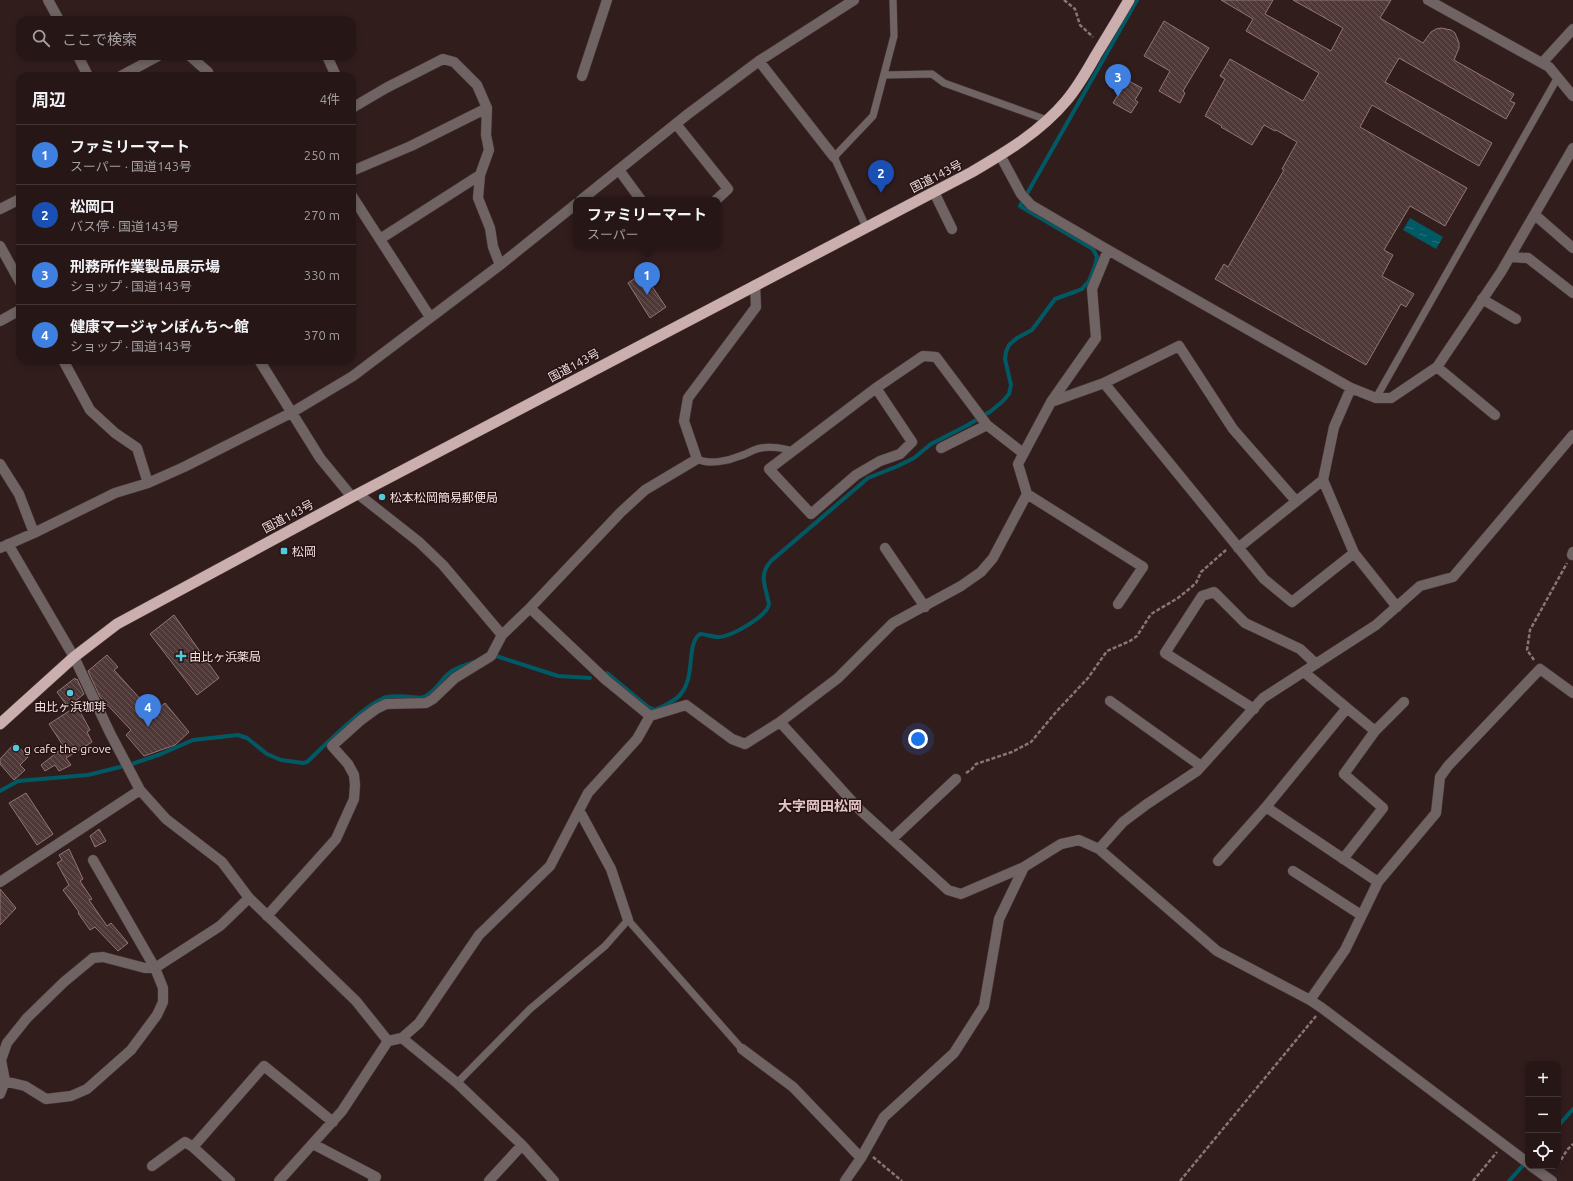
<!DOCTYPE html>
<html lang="ja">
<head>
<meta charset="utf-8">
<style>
	:root { --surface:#261616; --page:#322323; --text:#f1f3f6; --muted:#a49fa1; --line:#423535; --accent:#7c3aed }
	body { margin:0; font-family:Ubuntu,"Noto Sans JP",sans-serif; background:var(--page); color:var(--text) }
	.controls { position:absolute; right:12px; bottom:12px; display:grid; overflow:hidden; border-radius:8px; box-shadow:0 2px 6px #0003 }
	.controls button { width:36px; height:36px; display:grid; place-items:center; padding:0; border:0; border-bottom:1px solid var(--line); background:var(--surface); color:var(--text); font:20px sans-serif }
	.you { position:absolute; left:918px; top:739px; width:14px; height:14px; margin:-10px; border:3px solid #fff; border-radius:50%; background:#1a73e8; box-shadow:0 0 0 6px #1a73e833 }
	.badge { display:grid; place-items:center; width:26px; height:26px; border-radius:50%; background:var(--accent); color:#fff; font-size:13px; font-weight:700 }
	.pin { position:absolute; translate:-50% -33px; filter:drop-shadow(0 1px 2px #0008) }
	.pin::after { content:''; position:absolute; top:21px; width:14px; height:12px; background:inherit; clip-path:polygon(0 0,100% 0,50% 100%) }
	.popup { position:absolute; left:573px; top:197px; width:148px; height:52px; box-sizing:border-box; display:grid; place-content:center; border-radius:8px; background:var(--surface); filter:drop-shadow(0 1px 3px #0005); font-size:13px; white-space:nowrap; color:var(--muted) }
	.popup b { font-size:15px; color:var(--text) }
	.popup::after { content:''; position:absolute; left:50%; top:100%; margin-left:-8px; border:8px solid transparent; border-top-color:var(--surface) }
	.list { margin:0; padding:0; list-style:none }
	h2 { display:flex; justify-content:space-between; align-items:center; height:52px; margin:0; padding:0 16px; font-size:17px }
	h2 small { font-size:13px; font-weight:400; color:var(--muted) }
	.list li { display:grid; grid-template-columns:26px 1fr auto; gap:12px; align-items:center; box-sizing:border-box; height:60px; padding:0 16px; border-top:1px solid var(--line) }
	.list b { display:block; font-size:15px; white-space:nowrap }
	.list p { margin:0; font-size:13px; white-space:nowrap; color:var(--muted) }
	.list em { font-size:13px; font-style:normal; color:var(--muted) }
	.icon { flex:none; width:22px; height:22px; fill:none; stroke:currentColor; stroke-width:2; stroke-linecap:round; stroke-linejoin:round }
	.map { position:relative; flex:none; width:1573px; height:1181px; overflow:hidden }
	.search { position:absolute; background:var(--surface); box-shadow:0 2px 6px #0003; left:16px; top:16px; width:340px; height:44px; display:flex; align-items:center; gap:10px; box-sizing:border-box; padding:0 14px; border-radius:12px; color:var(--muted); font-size:15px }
	.panel { position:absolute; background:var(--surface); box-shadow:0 2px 6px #0003; left:16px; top:72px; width:340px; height:292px; border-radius:12px }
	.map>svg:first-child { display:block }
	.water { fill:url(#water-ripples) }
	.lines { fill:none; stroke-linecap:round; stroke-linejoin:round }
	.stream { stroke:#005a65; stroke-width:4 }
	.building { fill:url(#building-back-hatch); stroke:#917575 }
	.service-casing { stroke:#4d3939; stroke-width:8 }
	.minor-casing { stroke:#4d3939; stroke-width:11 }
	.trunk-casing { stroke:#4d3939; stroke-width:12 }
	.path { stroke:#887575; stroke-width:2.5; stroke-dasharray:4 2; stroke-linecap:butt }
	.service { stroke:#6f6363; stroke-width:7 }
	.minor { stroke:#6f6363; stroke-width:10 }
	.trunk { stroke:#cbafae; stroke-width:11 }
	.poi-dot { fill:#53cadc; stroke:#281314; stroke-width:1.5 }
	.labels { text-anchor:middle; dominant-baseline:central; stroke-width:3; stroke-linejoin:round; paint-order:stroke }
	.street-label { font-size:12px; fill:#f3e3e3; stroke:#281314 }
	.poi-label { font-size:12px; fill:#f3e3e3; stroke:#281314; text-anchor:start }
	.quarter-label { font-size:14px; font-weight:bold; fill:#e4c5c5; stroke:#281314 }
</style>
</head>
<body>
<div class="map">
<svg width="1573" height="1181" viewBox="0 0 1573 1181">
	<defs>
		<pattern id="water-ripples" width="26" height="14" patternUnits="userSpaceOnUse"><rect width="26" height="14" fill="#005a65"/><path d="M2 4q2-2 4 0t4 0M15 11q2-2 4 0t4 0" fill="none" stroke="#26727b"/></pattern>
		<pattern id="building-back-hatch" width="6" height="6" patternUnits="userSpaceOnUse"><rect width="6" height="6" fill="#503838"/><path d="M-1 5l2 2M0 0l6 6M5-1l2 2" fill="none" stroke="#6a5555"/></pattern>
	</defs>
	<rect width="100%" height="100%" fill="#321d1d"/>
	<path class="water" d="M1410,218L1443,237L1436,249L1403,230Z"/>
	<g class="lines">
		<path class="stream" d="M493,655L558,676L590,678
			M607,673L648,707L655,710C663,706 672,703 679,696C697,678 685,645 700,634C706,634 712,637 718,637C730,637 767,617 769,604C769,602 767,598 767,595C763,581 761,572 771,561L868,478L898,466L914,458L931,444L968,425L991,411L1002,402L1009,394L1011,385L1005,359L1006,352L1009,345L1017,338L1032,330L1055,299L1077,291L1082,289L1089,281L1095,266L1097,257L1093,249L1020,206L1137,0
			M0,791L18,781L88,775L132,764L161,754L193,740L238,735L247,738L267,754L281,760L303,763L307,762C324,746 366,703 387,697C397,695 411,697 421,698C436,693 440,679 452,671C458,667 466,665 473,662
			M1558,1126L1573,1109
			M1509,1181L1526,1162"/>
	</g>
	<path class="building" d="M1221,0H1273L1265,14L1331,51L1343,28L1293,0H1391L1380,18L1423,43L1431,32L1436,29L1441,28L1451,30L1455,33L1459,43V48L1454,60L1514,94L1510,101L1515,103L1506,119L1399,58L1385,82L1492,143L1479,166L1372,105L1360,127L1467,188L1445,226L1410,206L1384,250L1393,255L1382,276L1414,294L1406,307L1401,304L1366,365L1215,279L1224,264L1228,267L1284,170L1282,169L1297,142L1276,130L1275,131L1264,125L1252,145L1221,127L1222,126L1205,116L1225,79L1220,76L1230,59L1303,101L1319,73L1246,31L1253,19Z
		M1164,21L1209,48L1183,91L1185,93L1180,103L1159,91L1170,71L1144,56Z
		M1127,80L1142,88L1135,100L1138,102L1131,113L1113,103Z
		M643,273L666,307L650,318L628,283Z
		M174,615L219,678L197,695L150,634Z
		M107,655L118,667L114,670L153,713L165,703L189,732L175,745L144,756L126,735L131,730L100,697L88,671Z
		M75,678L76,680L77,679L84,694L68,707L57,692Z
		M77,706L90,730L87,732L92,742L66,758L71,765L59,771L55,765L45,771L41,765L64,747L49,724Z
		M15,743L28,757L20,765L25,770L14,780L0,764V759Z
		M26,793L53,834L37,845L9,803Z
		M99,829L106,841L95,847L90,836Z
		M69,849L83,879L80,881L92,899L89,900L107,926L111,923L128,943L118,951L95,927L90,930L78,913L79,912L63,890L69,885L57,863L62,860L59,855Z
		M0,889L16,908L0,925Z"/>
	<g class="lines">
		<g class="service-casing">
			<path id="service" d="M884,75L932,74L944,83L1047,120
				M866,227L834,157L873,116L894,36L893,0
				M1376,398L1558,77
				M697,459C709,465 728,461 740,456C748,454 753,449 761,448C770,446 784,448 793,451
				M457,1083L530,1009L605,946L628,920L742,1049"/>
		</g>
		<g class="minor-casing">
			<path id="minor" d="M48,0L59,20
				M1428,0L1549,67L1573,96
				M78,56L88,76
				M190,56L208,72L209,76
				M327,56L336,76
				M759,61L834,157
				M1542,63L1573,29
				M121,76L158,56
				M582,76L607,0
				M352,108L386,88L443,59L454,62L477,85L487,108L486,135L489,150L480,175L478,198L490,228L493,247L500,265
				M676,124L728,189L716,200
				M1000,155L1021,194L1031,205L1108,250L1351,388L1376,398H1391L1437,367L1501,272L1573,148
				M619,170L641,200
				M352,171L411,146L487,108
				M934,192L952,229
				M352,196L430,317
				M581,200L688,114L759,61L854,0
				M0,209L20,199
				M1535,215L1573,248
				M380,239L480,175
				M0,246L20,282
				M1510,257L1528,258L1573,293
				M1482,299L1516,319
				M0,321L20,310
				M63,360L90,410L115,433L137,448L148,483
				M259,360L320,458L352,497
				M1437,367L1495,415
				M1104,383L1179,346L1233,429L1296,501
				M876,388L912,442L900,454L880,461L856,475L811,514L769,469L876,388L923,356L936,357L987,425L1023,453
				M1351,388L1334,427L1323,480L1354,553L1397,607
				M1051,402L1104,383L1264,579L1292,602L1354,553
				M941,448L987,425
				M0,464L19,494L34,533
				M358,494L419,542L443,565L502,635
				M1027,494L1143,567L1118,604
				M8,544L74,657L110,733L140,790L166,819L222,862L249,898L356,1001L388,1041
				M0,548L34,533L115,493L148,483L184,467L291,413L353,376L500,265L576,204
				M885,548L925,607
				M1238,548L1323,480
				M1573,552L1572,555H1573
				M530,608L606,680L650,716
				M1110,701L1201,766
				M1254,709L1165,653L1202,596L1214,592L1245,623L1300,649L1316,664
				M780,722L860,810L948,890L961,894L1024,867L1061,844L1079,840L1099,849L1217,951L1310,1000L1322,1008L1528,1163
				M1375,731L1404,702
				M1266,807L1378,882
				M579,810L611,869L628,920
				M892,839L956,779
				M1099,849L1123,822L1147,804L1197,771L1263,698L1376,625L1420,586L1453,577L1573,435
				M1343,859L1383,808L1344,774L1375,731L1347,708
				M1218,861L1266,807L1347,708L1304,672
				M1293,871L1361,915
				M0,882L140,790
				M267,916L336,839L354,799L355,785L354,775L348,764L332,746L361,720L376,709L386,704L426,703L433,699L455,678L491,656L502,635L530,608L621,512L645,490L697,459L684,421L688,398L756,307L755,285
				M1310,1000L1345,950L1378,882L1436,813L1440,777L1448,766L1540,669L1573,693
				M402,1038L419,1023L479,935L550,866L588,793L637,739L650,716L686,705L732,739L745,744L780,722L838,678L893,623L961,586L981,572L993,558L1027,494L1018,464L1051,402L1096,338L1092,289L1108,250
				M742,1049L793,1087L861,1158
				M0,1080L25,1086L46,1099L71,1096L87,1089L131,1050L157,1015L163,1002V988L155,968L220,926L249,898
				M0,1094L5,1081L1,1060L7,1043L27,1018L64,982L93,958L103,957L145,968H155L93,860
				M313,1144L376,1177L373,1181
				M152,1166L185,1142L193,1147
				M1531,1166L1552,1181
				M230,1181L193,1147L264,1066L333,1122
				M279,1181L342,1111L388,1041L402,1038L457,1083L522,1145L554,1181
				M489,1181L522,1145
				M845,1181L861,1158L884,1117L954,1053L984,1006L999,919L1024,867"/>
		</g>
		<g class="trunk-casing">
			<path id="trunk" d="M0,724L74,657L117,624L352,497L972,172C1006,152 1040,132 1066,101C1078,87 1087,71 1096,55C1107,37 1118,19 1129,0"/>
		</g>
		<path class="path" d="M1064,0L1075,9L1080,25L1093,37
			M1534,660L1527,650L1530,630L1567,563
			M966,773L972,769L976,764L1012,752L1031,742L1056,712L1088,678L1107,651L1130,641L1137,636L1151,614L1178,598L1188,590L1196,583L1201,572L1226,550
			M873,1157L902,1181
			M1558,1165L1567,1150L1573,1144
			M1180,1181L1316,1016
			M1473,1181L1497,1152"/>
		<use href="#service" class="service"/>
		<use href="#minor" class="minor"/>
		<use href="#trunk" class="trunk"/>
	</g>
	<g class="poi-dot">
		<circle cx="382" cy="497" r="4"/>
		<rect x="280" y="547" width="8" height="8" rx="2"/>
		<path d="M179 650h4v4h4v4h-4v4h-4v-4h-4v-4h4z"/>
		<circle cx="70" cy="693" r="4"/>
		<circle cx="16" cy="748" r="4"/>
	</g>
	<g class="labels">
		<g class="street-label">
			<text transform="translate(936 176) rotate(-27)">国道143号</text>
			<text transform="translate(574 365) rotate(-28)">国道143号</text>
			<text transform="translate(288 516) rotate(-28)">国道143号</text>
		</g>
		<g class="poi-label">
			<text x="390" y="497">松本松岡簡易郵便局</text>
			<text x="292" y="551">松岡</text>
			<text x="189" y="656">由比ヶ浜薬局</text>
			<text x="70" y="706" text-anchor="middle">由比ヶ浜珈琲</text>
			<text x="24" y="748">g cafe the grove</text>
		</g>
		<g class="quarter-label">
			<text x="820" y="806">大字岡田松岡</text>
		</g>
	</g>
</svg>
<div class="controls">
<button>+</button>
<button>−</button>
<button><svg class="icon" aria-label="locate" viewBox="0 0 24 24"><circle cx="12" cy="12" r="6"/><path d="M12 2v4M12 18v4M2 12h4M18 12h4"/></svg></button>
</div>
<div class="you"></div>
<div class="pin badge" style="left:647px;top:295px;background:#3f7fe0">1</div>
<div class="popup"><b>ファミリーマート</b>スーパー</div>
<div class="pin badge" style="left:881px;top:193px;background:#1a4fb4">2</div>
<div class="pin badge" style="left:1118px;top:97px;background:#3f7fe0">3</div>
<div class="pin badge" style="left:148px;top:727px;background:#3f7fe0">4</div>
<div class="search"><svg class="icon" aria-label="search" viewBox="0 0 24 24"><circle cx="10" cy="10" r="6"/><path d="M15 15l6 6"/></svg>ここで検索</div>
<section class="panel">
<h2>周辺<small>4件</small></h2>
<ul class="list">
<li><span class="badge" style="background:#3f7fe0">1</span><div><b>ファミリーマート</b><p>スーパー · 国道143号</p></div><em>250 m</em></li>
<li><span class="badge" style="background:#1a4fb4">2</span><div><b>松岡口</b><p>バス停 · 国道143号</p></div><em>270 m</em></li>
<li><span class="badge" style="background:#3f7fe0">3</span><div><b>刑務所作業製品展示場</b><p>ショップ · 国道143号</p></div><em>330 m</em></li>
<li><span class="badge" style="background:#3f7fe0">4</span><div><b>健康マージャンぽんち～館</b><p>ショップ · 国道143号</p></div><em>370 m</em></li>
</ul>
</section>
</div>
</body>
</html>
